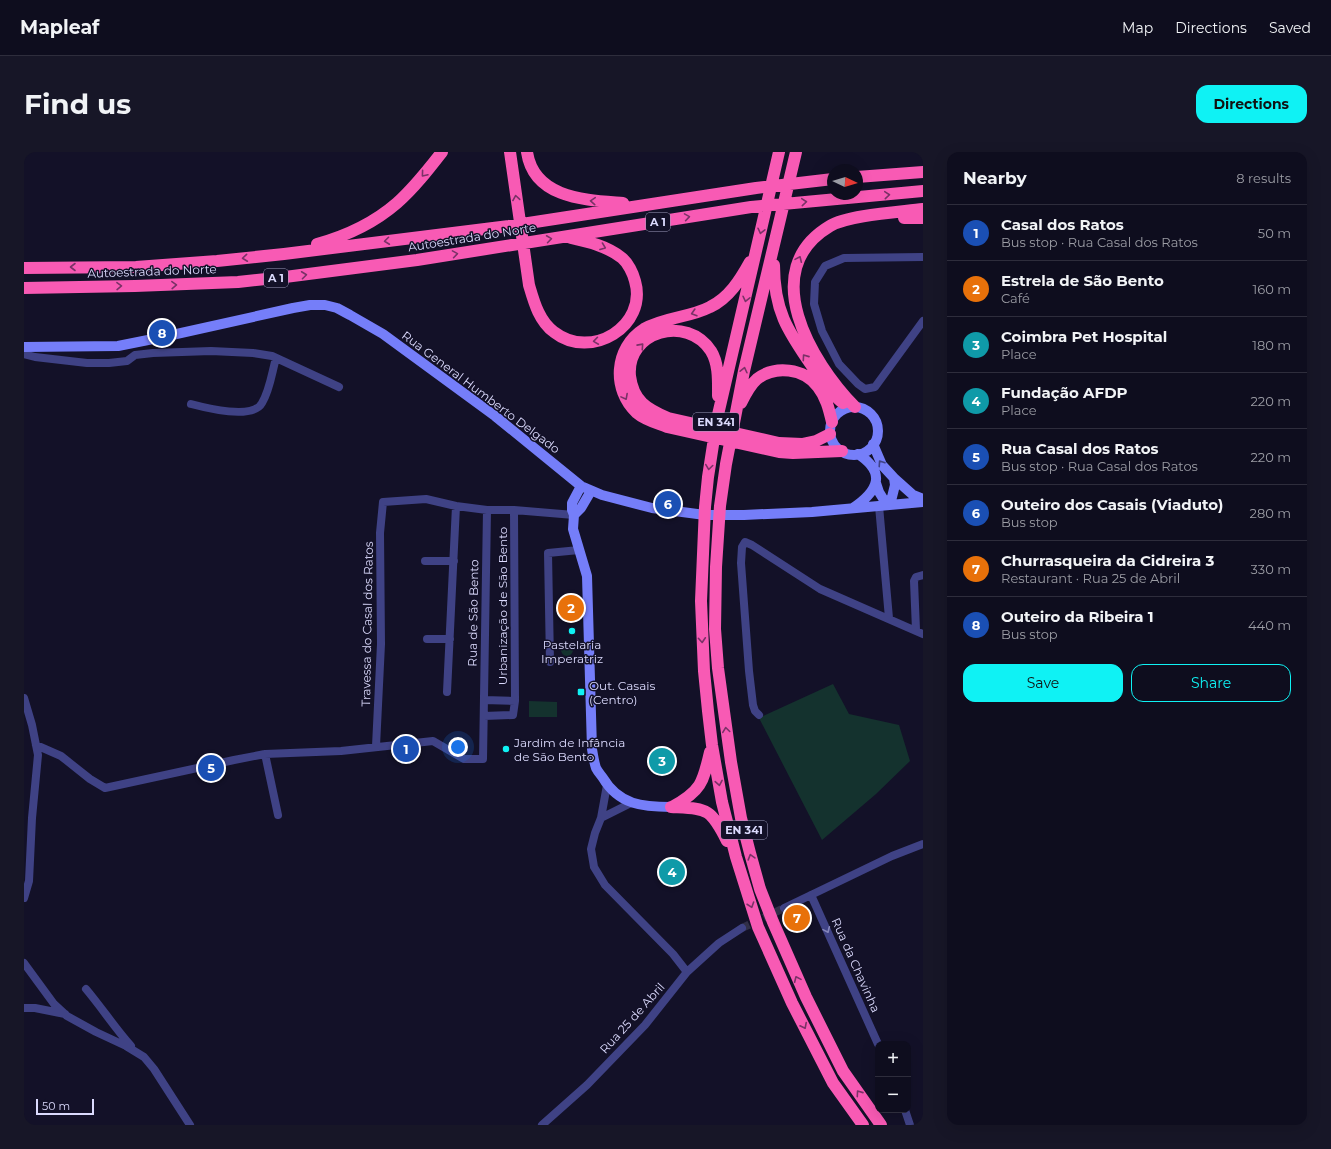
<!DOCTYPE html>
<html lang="en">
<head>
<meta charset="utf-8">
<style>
	:root { --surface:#0e0d1e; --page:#171627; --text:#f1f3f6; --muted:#9b9ca4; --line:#2e2d3c; --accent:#0ff2f4 }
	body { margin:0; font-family:Montserrat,sans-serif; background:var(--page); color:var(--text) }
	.controls { position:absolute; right:12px; bottom:12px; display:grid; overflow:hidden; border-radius:8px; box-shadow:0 4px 16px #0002 }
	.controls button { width:36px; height:36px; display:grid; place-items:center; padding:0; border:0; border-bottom:1px solid var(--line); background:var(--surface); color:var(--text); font:20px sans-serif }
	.compass { position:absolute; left:803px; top:12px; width:36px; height:36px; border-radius:50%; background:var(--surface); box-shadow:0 4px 16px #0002; rotate:94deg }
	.scale { position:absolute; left:12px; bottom:10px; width:58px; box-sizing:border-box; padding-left:4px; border:2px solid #dbdafd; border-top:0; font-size:11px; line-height:14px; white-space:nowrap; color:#dbdafd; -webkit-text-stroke:3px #131128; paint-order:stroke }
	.you { position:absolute; left:434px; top:595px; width:14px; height:14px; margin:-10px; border:3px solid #fff; border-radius:50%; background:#1a73e8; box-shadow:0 0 0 6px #1a73e833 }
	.badge { display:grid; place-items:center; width:26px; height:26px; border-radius:50%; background:var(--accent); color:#fff; font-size:13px; font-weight:700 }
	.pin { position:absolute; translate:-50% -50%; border:2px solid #fff; box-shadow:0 1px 4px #0006 }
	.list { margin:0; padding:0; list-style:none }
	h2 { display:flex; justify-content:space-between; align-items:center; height:52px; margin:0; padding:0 16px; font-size:17px }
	h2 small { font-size:13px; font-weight:400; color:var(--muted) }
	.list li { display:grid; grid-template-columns:26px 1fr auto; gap:12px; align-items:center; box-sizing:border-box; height:56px; padding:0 16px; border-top:1px solid var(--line) }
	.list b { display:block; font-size:15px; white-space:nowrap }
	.list p { margin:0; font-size:13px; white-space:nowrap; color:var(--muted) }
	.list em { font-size:13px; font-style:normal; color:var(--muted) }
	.actions { display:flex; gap:8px; padding:12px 16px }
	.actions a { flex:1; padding:9px 0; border:1px solid var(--accent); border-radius:12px; text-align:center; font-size:14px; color:var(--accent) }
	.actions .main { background:var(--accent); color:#111 }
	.map { position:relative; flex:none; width:899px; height:973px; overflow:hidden; border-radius:12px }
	header { display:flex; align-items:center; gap:24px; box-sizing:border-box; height:56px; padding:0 20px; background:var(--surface); border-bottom:1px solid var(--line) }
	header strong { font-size:19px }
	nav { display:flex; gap:22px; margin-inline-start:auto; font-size:14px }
	.intro { display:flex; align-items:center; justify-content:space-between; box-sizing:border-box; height:96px; padding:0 24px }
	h1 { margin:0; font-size:28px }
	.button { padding:10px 18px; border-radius:12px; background:var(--accent); color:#111; font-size:14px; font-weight:700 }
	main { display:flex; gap:24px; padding:0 24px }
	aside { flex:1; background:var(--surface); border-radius:12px; box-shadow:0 4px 16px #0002 }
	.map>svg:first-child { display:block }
	.green { fill:#14322e }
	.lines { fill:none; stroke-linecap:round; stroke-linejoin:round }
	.street-tunnel { stroke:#312f48; stroke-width:8; stroke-dasharray:8 4; stroke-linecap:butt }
	.street { stroke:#3f4285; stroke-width:8 }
	.secondary { stroke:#757ef9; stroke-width:10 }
	.highway { stroke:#f85ab4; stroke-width:12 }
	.oneway { stroke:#7a3267 }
	.oneway2 { stroke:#3f4286 }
	.oneway3 { stroke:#8586bb }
	.poi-dot { fill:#0ff2f4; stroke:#131128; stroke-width:1.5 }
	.labels { text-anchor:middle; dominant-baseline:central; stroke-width:3; stroke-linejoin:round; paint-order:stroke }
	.shield { fill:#131128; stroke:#9f9ebd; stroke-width:1 }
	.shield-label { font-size:11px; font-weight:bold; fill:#dbdafd }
	.street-label { font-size:12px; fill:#dbdafd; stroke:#131128 }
	.poi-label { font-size:12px; fill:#dbdafd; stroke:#131128; text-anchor:start }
</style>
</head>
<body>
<header>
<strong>Mapleaf</strong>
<nav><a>Map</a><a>Directions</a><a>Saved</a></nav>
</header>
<div class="intro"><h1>Find us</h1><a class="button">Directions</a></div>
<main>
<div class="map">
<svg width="899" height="973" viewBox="0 0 899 973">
	<rect width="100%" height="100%" fill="#131128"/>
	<path class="green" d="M537 498a6 6 0 1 1 12 0a6 6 0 1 1-12 0Z
		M809,532L825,562L875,573L886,609L852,642L798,688L735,566Z
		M505,549L533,550V565H505Z"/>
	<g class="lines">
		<path class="street-tunnel" d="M718,776L760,756"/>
		<path class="street" d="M899,105L820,106L801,114L791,130L790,152L798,179L815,212L834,232L841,237L851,235L899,169
			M0,202L11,205L63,211H85L103,209L111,203L129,201L187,199L229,201L248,204L315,235
			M167,252C182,256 229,268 238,251C246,238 248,220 252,206
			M855,354L865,466
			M401,409H430
			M892,478L890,429L892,425L899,423
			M403,487H426
			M526,510L524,401L555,398
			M423,540L432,354
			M0,546L8,573L14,603L8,666L5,729L0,746
			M460,548L491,549
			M735,563L731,559L729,553L725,519L717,411L718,395L721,390L728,393L796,437L899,482
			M460,564L489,563L491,549L490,358
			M12,593L37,604L66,627L81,636L210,608L241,602L317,599L409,589L440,607H459L463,358
			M352,594L357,492L356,381L359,350L402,347L432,354L463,358H490L550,363
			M241,602L254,663
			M583,633L577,666L571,681L567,697L570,715L581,733L649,802L663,820
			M577,666L607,651
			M787,743L854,892
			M760,756L868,704L899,692
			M0,811L30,852L43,864L72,880L102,894L120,905L130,917L166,973
			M62,837C78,856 91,876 107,894
			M0,856H11L41,862
			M881,958L886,973
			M518,973L563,933L621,873L663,820L695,791L718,776"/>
		<path class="secondary" d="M0,195L94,194L139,185L269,156L286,153H301L313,156L326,163L359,182L471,264L557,334L578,343L628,356L681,363H720L788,360L899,350
			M806 279a24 24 0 1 1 48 0a24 24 0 1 1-48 0Z
			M849,292L858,313L870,326L871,333L868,345L863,353
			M870,326L889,343L899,347
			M852,331L855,340L863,353
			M557,334L548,351V358L550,363L549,377L563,424L568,597C569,603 570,610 572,616C574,620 577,623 579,626C595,653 619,655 647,655
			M829,356C854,339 863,321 834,302
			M550,363L557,356L567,339"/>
		<path class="highway" d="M486,0L505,133C510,150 515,169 530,180C567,209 624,174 611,129C609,121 604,111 598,106C583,94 565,90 547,86
			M503,0C510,47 563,48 599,51
			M755,0L693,267L684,325L681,355L677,449L680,519L684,559L688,593L698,650L712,705L734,775L768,851L809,931L839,973
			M772,0L720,219L702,312L696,354L692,415L691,477L694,516L707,610L717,666L726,701L736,737L749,770L782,845L819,919L857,973
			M833,25L899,20
			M880,66H899
			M293,92C322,84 350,71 373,51C390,36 404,18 418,0
			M726,110C716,128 705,146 686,155C665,166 640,165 620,177C590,196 588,238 613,261C621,268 633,271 643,275L755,300L769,301L818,299
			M750,113C750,158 763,178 788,214C797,228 806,241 819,251
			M0,116L112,115L193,109L260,102L485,74L732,36L809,27
			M0,136L111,134L214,130L261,125L393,108L727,55L899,39
			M694,244C694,229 695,212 687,199C663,162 602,179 606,224C609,249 623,257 644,266L755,291L778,292L792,289L806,282
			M717,251C721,243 726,233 733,227C751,213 780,216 794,235C802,245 805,257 808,270
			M831,255C787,210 732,118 806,74C824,63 877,60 899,57
			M647,655C683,657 686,655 703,689
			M648,655C677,639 679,631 686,600"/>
	</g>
	<defs><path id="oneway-chevron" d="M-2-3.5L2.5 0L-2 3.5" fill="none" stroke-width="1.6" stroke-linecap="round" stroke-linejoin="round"/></defs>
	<g class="oneway">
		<use href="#oneway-chevron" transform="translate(400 22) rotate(130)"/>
		<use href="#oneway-chevron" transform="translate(863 43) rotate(-5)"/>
		<use href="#oneway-chevron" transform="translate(492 46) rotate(-99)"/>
		<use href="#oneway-chevron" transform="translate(569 49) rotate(-176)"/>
		<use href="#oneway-chevron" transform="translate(780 50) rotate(-5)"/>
		<use href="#oneway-chevron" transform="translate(663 65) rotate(-9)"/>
		<use href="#oneway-chevron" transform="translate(737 79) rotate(103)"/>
		<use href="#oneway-chevron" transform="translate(525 87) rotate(-8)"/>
		<use href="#oneway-chevron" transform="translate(363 89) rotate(173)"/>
		<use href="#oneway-chevron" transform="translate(579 95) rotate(21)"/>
		<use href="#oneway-chevron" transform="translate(431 102) rotate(-9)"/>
		<use href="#oneway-chevron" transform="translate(221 106) rotate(174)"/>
		<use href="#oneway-chevron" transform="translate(775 107) rotate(-66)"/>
		<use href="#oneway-chevron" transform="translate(49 115) rotate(180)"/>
		<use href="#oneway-chevron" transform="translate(280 123) rotate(-7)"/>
		<use href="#oneway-chevron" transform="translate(150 133) rotate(-2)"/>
		<use href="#oneway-chevron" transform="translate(95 134) rotate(-1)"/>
		<use href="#oneway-chevron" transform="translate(722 147) rotate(103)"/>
		<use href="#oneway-chevron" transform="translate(670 161) rotate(163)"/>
		<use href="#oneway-chevron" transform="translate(572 189) rotate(172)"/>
		<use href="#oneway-chevron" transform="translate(617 194) rotate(-48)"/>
		<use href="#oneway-chevron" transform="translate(781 205) rotate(-125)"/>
		<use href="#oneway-chevron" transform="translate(720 218) rotate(-77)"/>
		<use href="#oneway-chevron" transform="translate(601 245) rotate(62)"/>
		<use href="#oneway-chevron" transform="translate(685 315) rotate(98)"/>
		<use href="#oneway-chevron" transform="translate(678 488) rotate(86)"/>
		<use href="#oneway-chevron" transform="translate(702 578) rotate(-98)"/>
		<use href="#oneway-chevron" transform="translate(695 631) rotate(80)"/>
		<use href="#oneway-chevron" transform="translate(727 705) rotate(-106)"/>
		<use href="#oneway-chevron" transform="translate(727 753) rotate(71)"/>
		<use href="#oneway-chevron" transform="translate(773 827) rotate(-114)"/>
		<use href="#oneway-chevron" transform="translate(780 874) rotate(63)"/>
		<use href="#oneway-chevron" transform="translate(835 941) rotate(-125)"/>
	</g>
	<use class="oneway2" href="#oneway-chevron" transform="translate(857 311) rotate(-124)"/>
	<use class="oneway3" href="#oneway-chevron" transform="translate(803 778) rotate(66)"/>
	<g class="poi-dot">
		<circle cx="548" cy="479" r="4"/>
		<rect x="553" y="536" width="8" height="8" rx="2"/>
		<circle cx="482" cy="597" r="4"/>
	</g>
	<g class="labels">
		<g class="shield">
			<rect x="622" y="61" width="24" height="18" rx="3"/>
			<rect x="240" y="117" width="24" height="18" rx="3"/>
			<rect x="669" y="261" width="46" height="18" rx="3"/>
			<rect x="697" y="669" width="46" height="18" rx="3"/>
		</g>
		<g class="shield-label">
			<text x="634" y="70">A 1</text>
			<text x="252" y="126">A 1</text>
			<text x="692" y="270">EN 341</text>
			<text x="720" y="678">EN 341</text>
		</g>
		<g class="street-label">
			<text transform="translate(448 85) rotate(-9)">Autoestrada do Norte</text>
			<text transform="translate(128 119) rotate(-2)">Autoestrada do Norte</text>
			<text transform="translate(457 240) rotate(37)">Rua General Humberto Delgado</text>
			<text transform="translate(478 454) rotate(-90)">Urbanização de São Bento</text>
			<text transform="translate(449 461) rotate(-89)">Rua de São Bento</text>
			<text transform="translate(343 472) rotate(-89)">Travessa do Casal dos Ratos</text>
			<text transform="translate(832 813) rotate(66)">Rua da Chavinha</text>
			<text transform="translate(608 866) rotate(-48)">Rua 25 de Abril</text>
		</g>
		<g class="poi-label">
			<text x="548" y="492" text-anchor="middle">Pastelaria<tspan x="548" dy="14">Imperatriz</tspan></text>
			<text x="565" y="533">Out. Casais<tspan x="565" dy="14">(Centro)</tspan></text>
			<text x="490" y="590">Jardim de Infância<tspan x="490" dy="14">de São Bento</tspan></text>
		</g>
	</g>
</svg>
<div class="controls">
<button>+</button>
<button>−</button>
</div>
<svg class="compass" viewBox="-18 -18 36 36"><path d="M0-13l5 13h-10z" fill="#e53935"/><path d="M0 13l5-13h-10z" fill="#9b9ca4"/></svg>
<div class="scale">50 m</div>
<div class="you"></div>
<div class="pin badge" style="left:382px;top:597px;background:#1a4fb4">1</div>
<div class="pin badge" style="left:547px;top:456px;background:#e8710a">2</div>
<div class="pin badge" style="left:638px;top:609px;background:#0f9aa8">3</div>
<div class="pin badge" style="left:648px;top:720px;background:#0f9aa8">4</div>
<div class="pin badge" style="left:187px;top:616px;background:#1a4fb4">5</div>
<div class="pin badge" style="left:644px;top:352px;background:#1a4fb4">6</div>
<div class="pin badge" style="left:773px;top:766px;background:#e8710a">7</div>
<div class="pin badge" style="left:138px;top:181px;background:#1a4fb4">8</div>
</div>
<aside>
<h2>Nearby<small>8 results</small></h2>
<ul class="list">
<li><span class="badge" style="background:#1a4fb4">1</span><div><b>Casal dos Ratos</b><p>Bus stop · Rua Casal dos Ratos</p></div><em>50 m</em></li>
<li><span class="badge" style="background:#e8710a">2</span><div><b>Estrela de São Bento</b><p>Café</p></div><em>160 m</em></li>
<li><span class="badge" style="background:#0f9aa8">3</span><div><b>Coimbra Pet Hospital</b><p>Place</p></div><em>180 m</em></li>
<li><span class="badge" style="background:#0f9aa8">4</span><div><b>Fundação AFDP</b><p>Place</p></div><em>220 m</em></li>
<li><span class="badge" style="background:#1a4fb4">5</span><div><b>Rua Casal dos Ratos</b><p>Bus stop · Rua Casal dos Ratos</p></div><em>220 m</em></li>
<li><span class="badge" style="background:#1a4fb4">6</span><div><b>Outeiro dos Casais (Viaduto)</b><p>Bus stop</p></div><em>280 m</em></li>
<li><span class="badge" style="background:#e8710a">7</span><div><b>Churrasqueira da Cidreira 3</b><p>Restaurant · Rua 25 de Abril</p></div><em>330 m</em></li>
<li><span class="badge" style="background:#1a4fb4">8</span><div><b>Outeiro da Ribeira 1</b><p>Bus stop</p></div><em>440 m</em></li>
</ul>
<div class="actions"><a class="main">Save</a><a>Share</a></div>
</aside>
</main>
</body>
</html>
